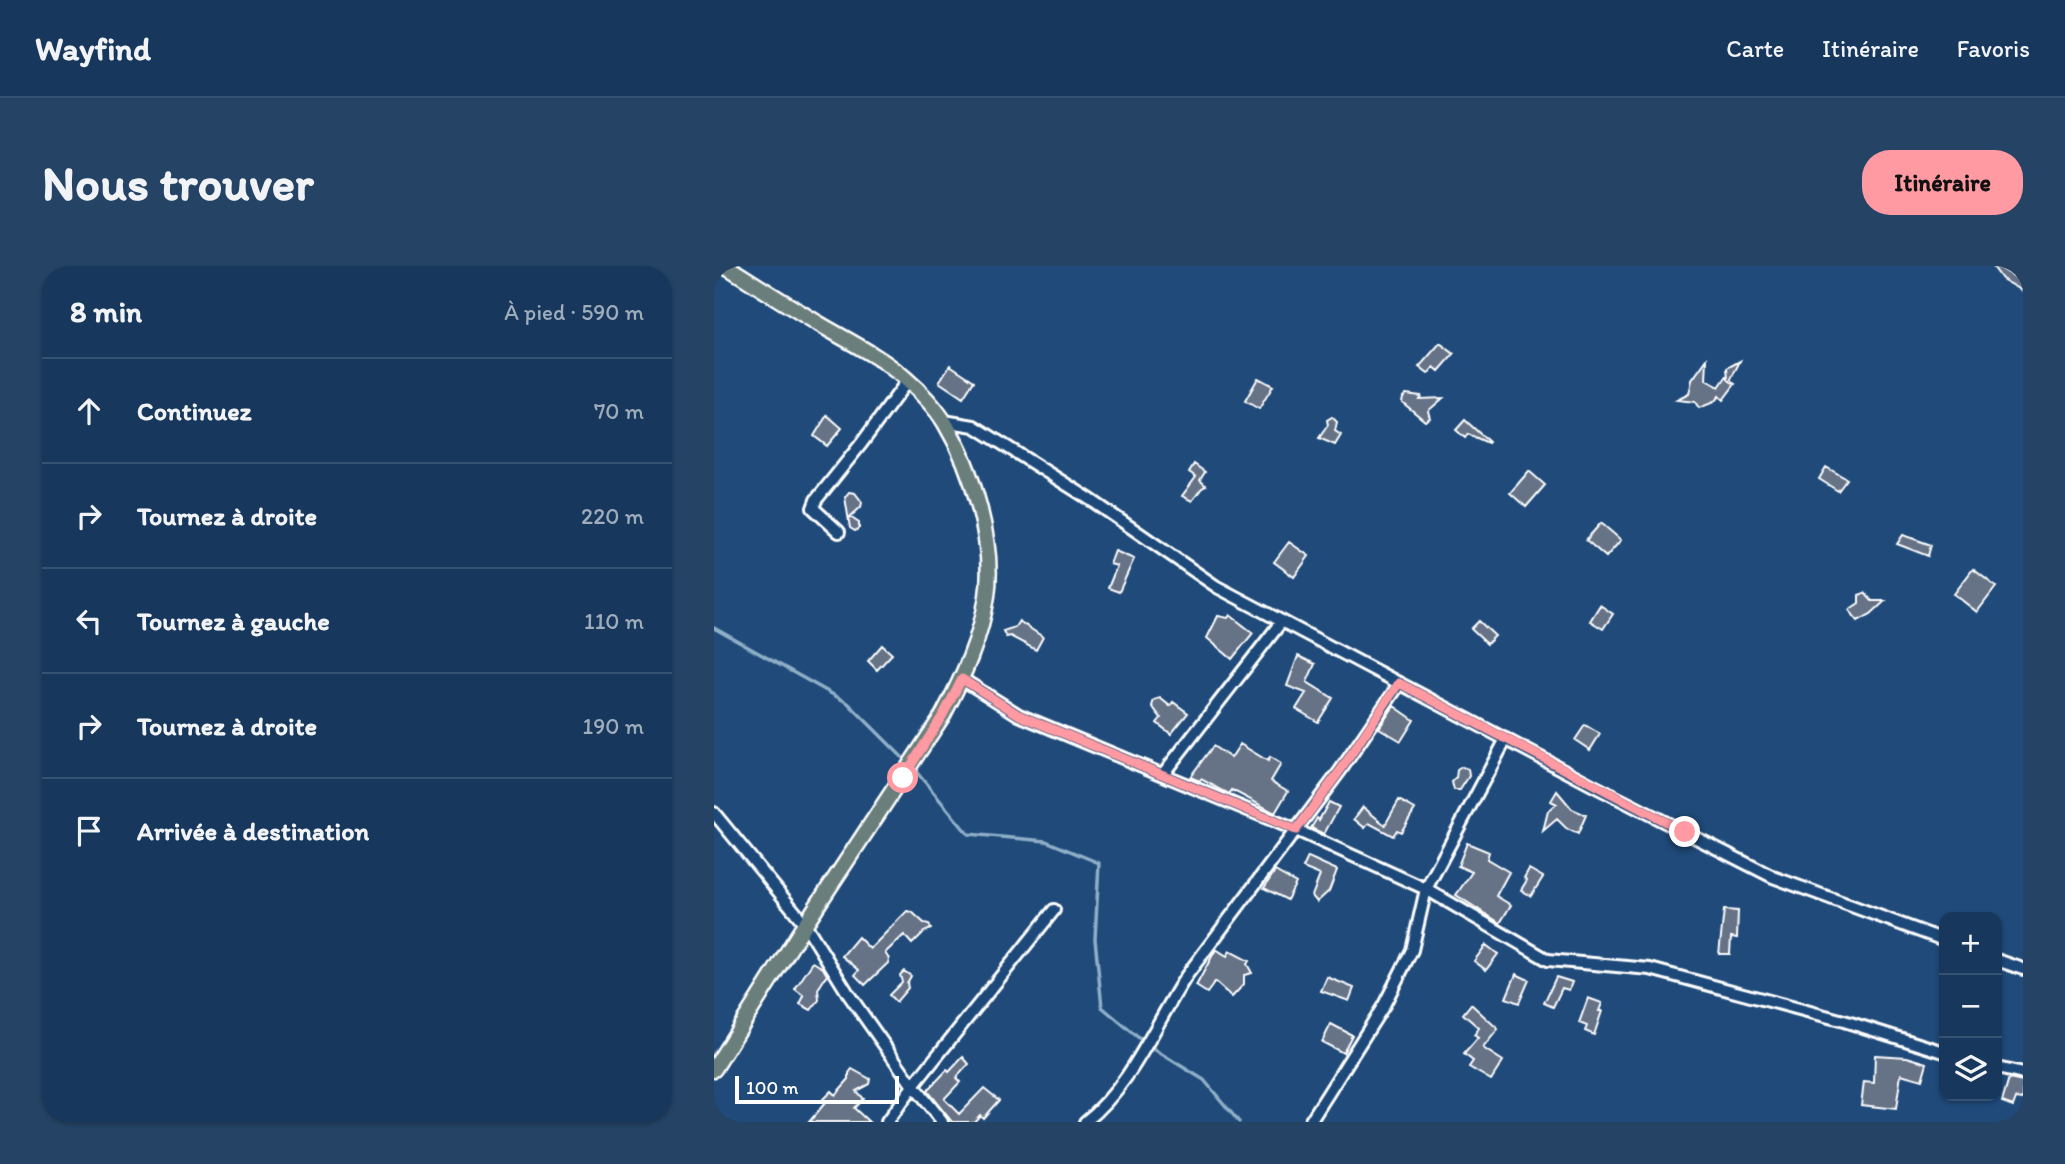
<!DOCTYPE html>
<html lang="fr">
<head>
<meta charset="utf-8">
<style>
	:root { --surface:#17385c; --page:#244365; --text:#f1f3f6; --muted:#9eacbb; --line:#365272; --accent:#ff9aa2 }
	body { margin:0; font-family:Itim,sans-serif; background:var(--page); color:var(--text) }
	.controls { position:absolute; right:21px; bottom:21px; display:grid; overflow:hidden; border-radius:14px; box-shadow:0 2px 5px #0004 }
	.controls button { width:63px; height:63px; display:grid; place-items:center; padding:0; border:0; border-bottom:2px solid var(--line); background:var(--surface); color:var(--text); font:35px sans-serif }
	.scale { position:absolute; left:21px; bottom:18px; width:164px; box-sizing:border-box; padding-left:7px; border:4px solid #fff; border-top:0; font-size:19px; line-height:24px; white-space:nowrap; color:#fff; -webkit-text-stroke:5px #1f4a7a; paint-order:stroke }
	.stop { position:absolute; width:21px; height:21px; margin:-16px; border:5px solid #ff9aa2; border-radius:50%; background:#fff }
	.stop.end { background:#ff9aa2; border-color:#fff; box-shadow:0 2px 7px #0008 }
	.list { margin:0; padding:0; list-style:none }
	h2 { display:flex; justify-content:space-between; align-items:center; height:91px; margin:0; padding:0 28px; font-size:30px }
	h2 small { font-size:23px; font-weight:400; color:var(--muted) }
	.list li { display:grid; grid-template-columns:46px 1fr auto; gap:21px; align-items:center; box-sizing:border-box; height:105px; padding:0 28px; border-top:2px solid var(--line) }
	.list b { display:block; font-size:26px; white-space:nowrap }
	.list em { font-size:23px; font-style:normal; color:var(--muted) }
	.icon { flex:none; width:38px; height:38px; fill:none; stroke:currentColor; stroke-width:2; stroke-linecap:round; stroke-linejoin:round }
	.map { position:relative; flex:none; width:1309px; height:856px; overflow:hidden; border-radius:28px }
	header { display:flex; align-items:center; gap:42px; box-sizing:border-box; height:98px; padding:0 35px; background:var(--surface); border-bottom:2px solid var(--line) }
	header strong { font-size:33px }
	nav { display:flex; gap:38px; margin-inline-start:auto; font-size:24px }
	.intro { display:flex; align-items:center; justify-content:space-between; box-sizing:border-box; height:168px; padding:0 42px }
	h1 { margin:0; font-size:49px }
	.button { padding:18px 32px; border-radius:28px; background:var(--accent); color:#111; font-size:24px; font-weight:700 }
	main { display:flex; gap:42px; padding:0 42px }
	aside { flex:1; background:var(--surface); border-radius:28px; box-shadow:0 2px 5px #0004 }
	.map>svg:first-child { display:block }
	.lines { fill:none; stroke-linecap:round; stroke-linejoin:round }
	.stream { stroke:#8fafc7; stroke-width:3.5 }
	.building { fill:#667285; stroke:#fff; stroke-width:2 }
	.minor-casing { stroke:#fff; stroke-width:16 }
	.major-casing { stroke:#fff; stroke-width:19 }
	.minor { stroke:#1f4a7a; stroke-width:10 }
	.major { stroke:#6b7f7c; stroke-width:14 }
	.route { stroke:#ff9aa2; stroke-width:9 }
</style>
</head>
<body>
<header>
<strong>Wayfind</strong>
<nav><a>Carte</a><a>Itinéraire</a><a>Favoris</a></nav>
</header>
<div class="intro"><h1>Nous trouver</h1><a class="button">Itinéraire</a></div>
<main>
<aside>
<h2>8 min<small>À pied · 590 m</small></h2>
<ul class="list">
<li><svg class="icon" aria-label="ahead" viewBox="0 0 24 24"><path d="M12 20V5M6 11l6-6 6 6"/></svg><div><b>Continuez</b></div><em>70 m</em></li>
<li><svg class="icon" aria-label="right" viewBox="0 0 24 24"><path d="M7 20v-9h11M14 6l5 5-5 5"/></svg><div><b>Tournez à droite</b></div><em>220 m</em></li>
<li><svg class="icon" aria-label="left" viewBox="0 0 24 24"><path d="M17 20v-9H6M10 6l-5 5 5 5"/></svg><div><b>Tournez à gauche</b></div><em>110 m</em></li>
<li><svg class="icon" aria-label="right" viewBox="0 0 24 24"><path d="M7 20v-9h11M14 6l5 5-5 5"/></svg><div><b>Tournez à droite</b></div><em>190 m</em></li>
<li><svg class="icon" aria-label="arrive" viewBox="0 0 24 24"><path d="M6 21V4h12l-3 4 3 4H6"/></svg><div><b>Arrivée à destination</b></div></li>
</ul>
</aside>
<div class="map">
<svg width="1309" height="856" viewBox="0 0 1309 856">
	<rect width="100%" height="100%" fill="#1f4a7a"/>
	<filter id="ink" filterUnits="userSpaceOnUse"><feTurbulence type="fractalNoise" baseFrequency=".0143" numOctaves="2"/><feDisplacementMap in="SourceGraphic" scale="14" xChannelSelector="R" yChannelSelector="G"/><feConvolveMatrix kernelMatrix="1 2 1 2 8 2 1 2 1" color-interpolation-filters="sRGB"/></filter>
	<g filter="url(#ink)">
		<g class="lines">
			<path class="stream" d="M0,362L134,437L192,495
				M200,503L254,568L332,575L385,597L381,673L388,741L433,779L490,814L525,856"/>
		</g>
		<path class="building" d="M1283,0L1301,11L1304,8L1309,13V25L1288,13L1280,2Z
			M726,77L740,88L725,105L720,101L714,108L705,101Z
			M993,93L992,114L1005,121L1012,111L1014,113L1013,102L1026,95L1016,115L1021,118L1009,134L1005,130L1000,136L985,142L981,136L963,134L975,128L978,114Z
			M236,99L260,115L249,132L225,116Z
			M544,112L559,120L545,143L531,135Z
			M692,128L707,130L705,133L729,132L714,145L716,152L711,155L688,136L689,131Z
			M113,149L128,162L113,180L100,170Z
			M618,151L623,156L621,165L627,169L621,179L605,172L614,159L613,154Z
			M751,154L775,176L774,177L754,168L751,172L742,164Z
			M480,198L491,206L486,214L492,220L488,222L478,235L468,230L482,211L475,206Z
			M1112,201L1133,213L1124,225L1105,213Z
			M815,205L831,219L812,241L796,227Z
			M135,226L141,227L148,236L147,241L136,251L145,257V262L141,265L136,262L131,231Z
			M887,257L907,274L892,291L872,274Z
			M1189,269L1217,279L1214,290L1183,278Z
			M575,276L595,290L580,311L560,296Z
			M401,285L420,293L405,326L394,322L403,300L396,298Z
			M1259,303L1282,321L1263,346L1240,328Z
			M1151,327L1158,335H1171L1157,348L1144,355L1135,344L1145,337V329Z
			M886,339L899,348L889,363L876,355Z
			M516,349L539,367L518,393L493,372L504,350L514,352Z
			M305,355L329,371L322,384L296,370L292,371L289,365L301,361Z
			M765,355L781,370L773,378L757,363Z
			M168,379L178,388L163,404L154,395Z
			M584,390L601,398L593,416L619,432L604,456L582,443L592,427L573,420Z
			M446,432L456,440L459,436L474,447L457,468L443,457L447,452L438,440L440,434Z
			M680,440L700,454L687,475L665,462Z
			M871,459L886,468L876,484L861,474Z
			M526,478L554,495L556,491L567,498L557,515L574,525L561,547L518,524L515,528L487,513L486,515L476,511L499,480L517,492Z
			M748,501L754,503L755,510L746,524H740L738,516L742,512L743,504Z
			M843,525L858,543L872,549L864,568L853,563L843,553L829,565L834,545L843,538L837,535Z
			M685,534L701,543L687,566L683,564L679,570L655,557L651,562L640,553L649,541L671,559Z
			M615,536L625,541L610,568L597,562L603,552L605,554Z
			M753,577L775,586L773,593L795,606L782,630L797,639L786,657L742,629L758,606L744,600Z
			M594,591L623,604L615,625L603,636L598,630L606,609L589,602Z
			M815,603L829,611L817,630L807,624L813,614L810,612Z
			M561,605L582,617L573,634L550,622Z
			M1010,644L1024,645L1023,672L1017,671L1016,688H1005Z
			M193,645L198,646L210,657L215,658L217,663L210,666L198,678L190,669L171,687L175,693L174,697L151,719L141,709L145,704L128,690L144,671L156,683Z
			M772,679L784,688L772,704L760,695Z
			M502,683L513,690L516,685L535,695L533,698L538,707L530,709V718L518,731L501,716L493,727L482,720Z
			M99,696L109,702L113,709L104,723L105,734L97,744L86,738L90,730L81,723Z
			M190,705L197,710L193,717L194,722L182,736L175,729L188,716L186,709Z
			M802,708L815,714L805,737L792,732Z
			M613,711L640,722L635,735L607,725Z
			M842,711L858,716L855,724L848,722L839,741L830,737Z
			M874,732L888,737L885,745H888L880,769L871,765L873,760L865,757Z
			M757,738L784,763L769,782L789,795L777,814L755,801L759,795L750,788L764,772L760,769L765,762L749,748Z
			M617,758L638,769L629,787L608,776Z
			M1161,789L1193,791L1213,797L1208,814L1187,808L1182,843L1147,839L1150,816L1160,817Z
			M249,791L255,798L242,812L246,816L230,833L245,848L270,822L285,834L269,852L266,849L260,856H238L213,825L233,804L235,806Z
			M138,803L156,813L155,818L142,825L149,833L140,842L155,856H95L111,837L108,834L117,825L121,829L135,813V807Z
			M1295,813L1309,816V833L1302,832L1299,840L1288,836Z"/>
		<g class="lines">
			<g class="minor-casing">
				<path id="minor" d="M230,155L260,160L377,234L503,321L882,521L1059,611L1230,674
					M125,266L99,242L102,234L147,178L194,114
					M248,413L305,449L582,564L712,623L834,694L936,703L1130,755L1230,786
					M449,508L568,355
					M0,547L91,658L135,729L199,820L228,856
					M1283,694L1309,703
					M1283,802L1309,808
					M173,856L199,820L340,644
					M371,856C419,818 440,759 473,709L626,505L686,417
					M596,856L670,739L698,684L712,623L792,473"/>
			</g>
			<g class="major-casing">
				<path id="major" d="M0,803L91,658L229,449C249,411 267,372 273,330C281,277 258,202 231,157C222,142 205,124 192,113C167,91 136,76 107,59C75,40 44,20 12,0"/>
			</g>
			<use href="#minor" class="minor"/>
			<use href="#major" class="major"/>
		</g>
	</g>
	<g class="lines" filter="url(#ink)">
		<path class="route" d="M189,512L229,449L248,413L305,449L582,564L626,505L685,417L971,566"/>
	</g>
</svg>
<div class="controls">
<button>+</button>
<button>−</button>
<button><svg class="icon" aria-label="layers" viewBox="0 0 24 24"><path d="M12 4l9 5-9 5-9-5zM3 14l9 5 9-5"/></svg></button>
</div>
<div class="scale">100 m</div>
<div class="stop" style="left:189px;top:512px"></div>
<div class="stop end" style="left:971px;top:566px"></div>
</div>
</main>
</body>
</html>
